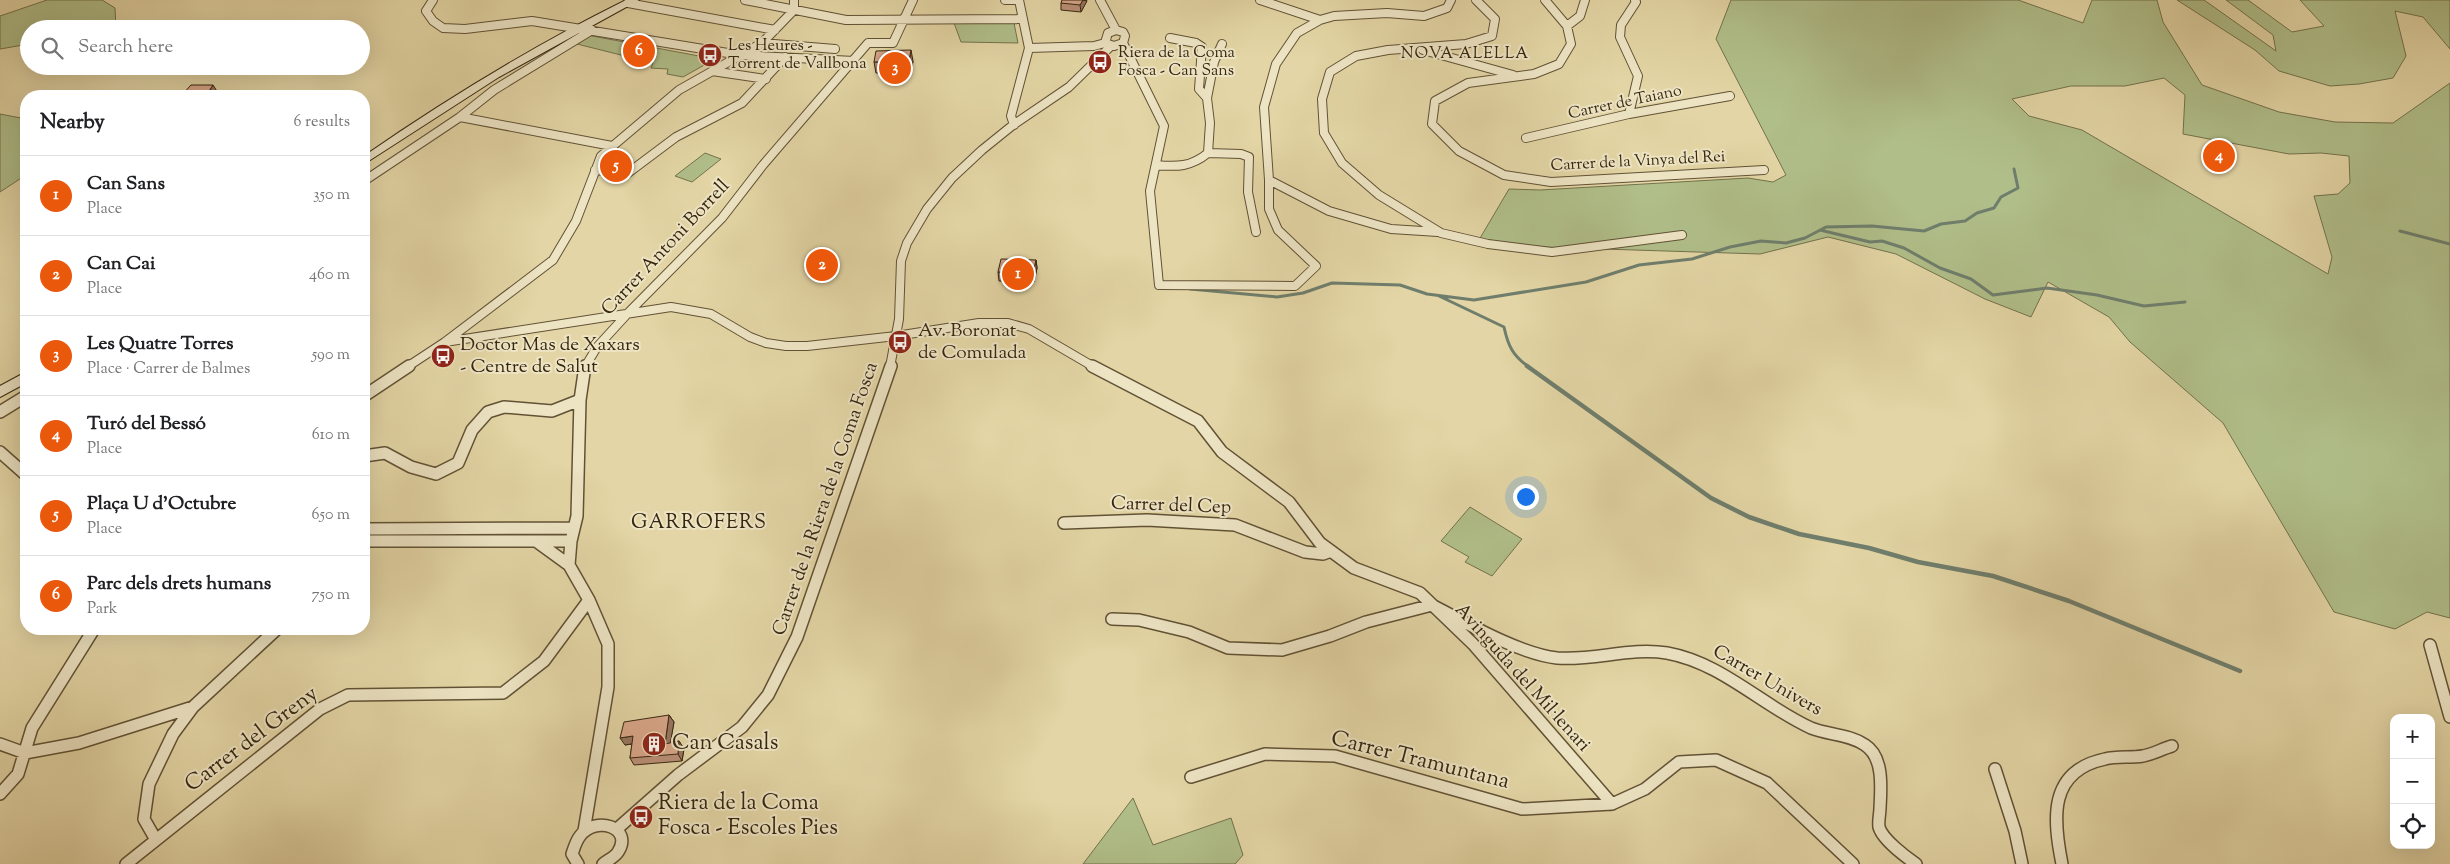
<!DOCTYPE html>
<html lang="en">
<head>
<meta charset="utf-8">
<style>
	:root { --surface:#fff; --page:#f2f2f2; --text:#202124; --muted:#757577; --line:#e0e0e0; --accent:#ea580c }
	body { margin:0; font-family:"Sorts Mill Goudy",serif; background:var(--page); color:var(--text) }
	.controls { position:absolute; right:15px; bottom:15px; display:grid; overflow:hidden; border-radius:10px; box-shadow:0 5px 20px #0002 }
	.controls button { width:45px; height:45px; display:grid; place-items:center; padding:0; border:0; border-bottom:1px solid var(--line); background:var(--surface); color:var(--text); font:25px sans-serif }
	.you { position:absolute; left:1525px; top:496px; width:18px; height:18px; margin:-12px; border:4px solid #fff; border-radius:50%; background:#1a73e8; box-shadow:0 0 0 8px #1a73e833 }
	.badge { display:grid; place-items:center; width:32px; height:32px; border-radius:50%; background:var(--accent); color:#fff; font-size:16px; font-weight:700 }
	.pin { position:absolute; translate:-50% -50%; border:2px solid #fff; box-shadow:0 1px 5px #0006 }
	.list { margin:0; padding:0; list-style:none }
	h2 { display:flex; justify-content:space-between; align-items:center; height:65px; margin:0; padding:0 20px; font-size:21px }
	h2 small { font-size:16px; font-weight:400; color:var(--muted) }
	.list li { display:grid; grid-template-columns:32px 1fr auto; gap:15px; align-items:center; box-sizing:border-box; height:80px; padding:0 20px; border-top:1px solid var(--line) }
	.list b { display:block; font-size:19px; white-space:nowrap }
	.list p { margin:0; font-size:16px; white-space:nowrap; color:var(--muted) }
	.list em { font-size:16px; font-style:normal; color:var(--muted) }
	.icon { flex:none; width:28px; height:28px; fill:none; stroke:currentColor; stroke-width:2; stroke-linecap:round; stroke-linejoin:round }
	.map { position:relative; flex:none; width:2450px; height:864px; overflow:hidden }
	.search { position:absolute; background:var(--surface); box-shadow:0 5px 20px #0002; left:20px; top:20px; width:350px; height:55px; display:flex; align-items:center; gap:12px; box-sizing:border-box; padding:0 18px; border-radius:28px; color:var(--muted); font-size:19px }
	.panel { position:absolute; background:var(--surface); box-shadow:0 5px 20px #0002; left:20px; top:90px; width:350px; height:545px; border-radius:20px }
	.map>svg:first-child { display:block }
	.green { fill:#b0be89; stroke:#73724c; fill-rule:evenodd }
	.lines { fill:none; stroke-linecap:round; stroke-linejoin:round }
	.stream-far1 { stroke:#6f7e6c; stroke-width:3 }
	.stream { stroke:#6f7e6c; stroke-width:4.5 }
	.street-far1-casing { stroke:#615235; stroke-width:10 }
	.street-casing { stroke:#615235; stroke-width:14 }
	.secondary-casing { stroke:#362610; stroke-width:2 }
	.street-far1 { stroke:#ede4c4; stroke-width:8 }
	.street { stroke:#ede4c4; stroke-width:11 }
	.secondary { fill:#ede4c4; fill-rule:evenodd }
	.wall { fill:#bb9077; stroke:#362610 }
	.shaded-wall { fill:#987561; stroke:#362610 }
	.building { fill:#d9a78a; stroke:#362610 }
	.labels { text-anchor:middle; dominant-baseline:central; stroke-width:4; stroke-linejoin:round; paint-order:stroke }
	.far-poi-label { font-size:16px; fill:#362610; stroke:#ede4c4; text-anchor:start }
	.far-neighbourhood-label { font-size:16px; letter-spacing:1px; fill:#362610; stroke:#ede4c4 }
	.far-street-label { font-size:16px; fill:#362610; stroke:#ede4c4 }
	.street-label { font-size:19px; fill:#362610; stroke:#ede4c4 }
	.poi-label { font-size:19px; fill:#362610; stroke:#ede4c4; text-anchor:start }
	.neighbourhood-label { font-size:20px; letter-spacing:1px; fill:#362610; stroke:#ede4c4 }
	.near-street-label { font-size:22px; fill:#362610; stroke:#ede4c4 }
	.near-poi-label { font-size:22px; fill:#362610; stroke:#ede4c4; text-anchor:start }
</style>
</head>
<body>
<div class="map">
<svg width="2450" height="864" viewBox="0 0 2450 864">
	<rect width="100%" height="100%" fill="#e3d5a5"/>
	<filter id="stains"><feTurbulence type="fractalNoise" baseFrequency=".004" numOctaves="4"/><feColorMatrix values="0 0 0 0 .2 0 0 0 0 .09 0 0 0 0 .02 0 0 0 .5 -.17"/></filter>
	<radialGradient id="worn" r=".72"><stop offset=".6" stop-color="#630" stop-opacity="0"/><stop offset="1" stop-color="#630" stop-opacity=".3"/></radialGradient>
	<path class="green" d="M47,0H102L115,8L116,29H29V44L0,49V16Z
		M1731,0H2018L2083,23L2092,0H2157L2163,22L2202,85L2279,112L2335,122L2393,123L2450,83V618L2427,612L2395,629L2334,612L2223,423L2130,342L2109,317L2048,282L2031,317L1985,299L1896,254L1828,237L1760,254L1476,245L1509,189L1540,190L1748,178L1773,182L1786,175L1716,39ZM2164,78L2185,95L2183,134L2289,154L2321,153L2349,156L2350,183L2338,194L2314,196L2332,257L2328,274L2082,130L2029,116L2012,99L2071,86H2125Z
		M2177,0H2204L2276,51L2273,35L2226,0H2248L2292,32L2324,26L2300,0H2450V49L2423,17L2395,11L2406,56L2393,78L2359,84L2330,86L2279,71L2255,50Z
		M954,23H1014L1018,43L961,42Z
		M587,35L715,59L683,77L667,74L668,69L651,68L653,63L573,43Z
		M0,114L26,119V175L0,192Z
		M705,153L721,159L692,182L675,176Z
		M1470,507L1522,539L1492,576L1465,562L1469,557L1441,541Z
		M1133,798L1153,845L1231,818L1243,855L1235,864H1083Z"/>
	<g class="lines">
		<path class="stream-far1" d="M1820,230L1870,242L1882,241L1904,248L1940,268L1971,279L1993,295L2047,288L2097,295L2144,306L2185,302
			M2400,231L2450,244
			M1190,289L1277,297L1303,293L1332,283L1400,285L1427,294L1474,300L1586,282L1639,265L1692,259L1730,247L1761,241L1786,243L1805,238L1826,227L1872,226L1924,231L1941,224L1965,221L1977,213L1994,208L2001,197L2018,188L2014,169
			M1439,296L1504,327C1508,346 1513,356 1529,367"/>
		<path class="stream" d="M1527,366L1711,498L1749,517L1799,534L1869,548L1918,562L1993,576L2069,601L2240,671"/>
		<g class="street-far1-casing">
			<path id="street-far1" d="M433,0L426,11L433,21L443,28L465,29L532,21L740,55L854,61
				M745,0L846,20L1021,19
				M1005,0H1019
				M1100,0L1116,30
				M1260,0L1320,20
				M1476,0L1495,19L1492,36L1466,44L1388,50L1356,56L1330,72L1322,99L1324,133L1342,163L1379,195L1441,233L1488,244L1552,252L1682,235
				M1545,0L1567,26L1571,44L1559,64L1534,74L1468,83L1435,101L1432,124L1459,151L1504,175L1551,182L1764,170
				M628,3L775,30
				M1567,26L1580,16L1585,0
				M1116,30L1123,32L1125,36L1123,43L1114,46L1105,43L1108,33Z
				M1170,38L1196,43L1202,47L1199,89L1207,98
				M762,43L835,49
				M1123,43L1164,126L1150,191L1159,285L1295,286L1316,266L1278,230L1269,209V180
				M1222,44L1214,62L1207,98L1210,123L1208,153L1241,154L1249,157L1248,192L1256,232
				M1029,48L1094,46L1105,43
				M1423,50L1513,75
				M712,71L766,79
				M1629,114L1638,76L1620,37L1621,25L1636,2L1635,0
				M460,117L612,146
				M1014,125L1011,116L1029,48L1019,0
				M1526,138L1629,114L1730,96
				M1156,165C1177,167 1191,167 1208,153
				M595,170L628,173L676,137L742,103L785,57
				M364,181L460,117L494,90L592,30
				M1438,232L1391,229L1329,211L1269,180L1264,107L1276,64L1297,33L1320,20L1334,16L1387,13L1424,16L1447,8L1451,0
				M445,342L671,307L711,314L750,337L766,343L786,346H807L896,336L979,323H1008L1029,329L1094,367
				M407,367L445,342L553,260L576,221L601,156L679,90L762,43L794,10V0
				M585,367L597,347L629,312L722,218L763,165L868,43H893L913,0
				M890,367L899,319L901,261L907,243L927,209L952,178L982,150L1013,125L1069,87L1111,46"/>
		</g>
		<g class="street-casing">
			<path id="street" d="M1092,366L1198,421L1222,452L1289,502L1320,543L1354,568L1420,593L1473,644L1612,804L1645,789L1679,762L1716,760L1767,783L1853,864
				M364,396L409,366
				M0,412L26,396
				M0,452L26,475
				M364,456L385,453L411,467L436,474L458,463L472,430L488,412L504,407L552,411L580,400
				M1064,523L1147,520L1235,525L1305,552L1323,554L1331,551
				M364,529L574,528
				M364,541H571
				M536,541L569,565
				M1112,619L1139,620L1189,632L1228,648L1282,650L1330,636L1366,622L1432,605C1466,623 1520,654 1557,658C1594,661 1630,647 1667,653C1722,663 1761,705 1811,728C1828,735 1849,734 1865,745C1884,757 1881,788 1880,808C1880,814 1878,821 1879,827C1882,839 1906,857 1916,864
				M2430,645L2450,717
				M0,744L25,753L79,743L193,707
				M1995,769L2015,831L2022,864
				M1191,777L1265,754L1335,756L1522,809L1612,804
				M0,794L18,774L32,728L94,629
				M618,828L678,775L742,727L768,695L797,637L891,366
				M584,831L608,687V644L589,600L569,565L571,541L577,516L580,400L585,366
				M156,840L144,819L149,784L173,734L193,707L277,629
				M126,864L320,709L348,695L503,693L544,661L589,600
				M578,864L572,854C574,848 576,841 580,836C595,815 634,827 618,852C615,857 608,860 603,864
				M2062,864C2053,819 2048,771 2105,759C2117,756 2130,758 2143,756C2153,754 2162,749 2172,746"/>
		</g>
		<g class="secondary-casing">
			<path id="secondary" d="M626,0H639L499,77L364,164V156C448,98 535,45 626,0Z
				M26,372V383L0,397V386Z"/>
		</g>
		<use href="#street-far1" class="street-far1"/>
		<use href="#street" class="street"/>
		<use href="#secondary" class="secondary"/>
	</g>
	<path class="wall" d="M1087,0L1081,12L1061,10V3Z
		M913,61L911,73H876L874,62Z
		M1036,260L1037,268L1034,282L999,281L998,272Z
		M669,715L674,722L670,743L679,741L684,749L682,761L634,765L630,758L632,744L625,745Z"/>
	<path class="shaded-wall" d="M1083,0L1087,1L1081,12L1080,5Z
		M911,50L913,61L911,73L909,61Z
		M213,85L220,96H206Z
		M1036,260L1037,268L1034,282L1033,274Z
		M669,715L674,722L669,751L665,744Z
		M633,736L637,743L625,745L620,738Z
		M679,741L684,749L682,761L678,754Z"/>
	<path class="building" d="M1062,0H1083L1080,5L1061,3Z
		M911,50L909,61L874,62L876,51Z
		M191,85H213L206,96H181Z
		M1001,259L1036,260L1033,274L998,272Z
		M669,715L665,744L679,741L678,754L630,758L633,736L620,738L624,722Z"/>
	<defs>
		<g id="bus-disc" transform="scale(1.25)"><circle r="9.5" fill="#8f2418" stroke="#ede4c4"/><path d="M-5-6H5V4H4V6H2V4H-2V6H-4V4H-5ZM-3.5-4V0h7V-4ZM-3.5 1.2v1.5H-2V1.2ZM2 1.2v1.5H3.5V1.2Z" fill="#fff"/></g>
		<g id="building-disc" transform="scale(1.25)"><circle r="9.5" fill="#8f2418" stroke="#ede4c4"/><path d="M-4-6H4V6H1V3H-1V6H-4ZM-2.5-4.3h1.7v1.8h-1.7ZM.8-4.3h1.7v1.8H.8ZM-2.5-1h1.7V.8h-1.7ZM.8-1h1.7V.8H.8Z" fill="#fff"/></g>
	</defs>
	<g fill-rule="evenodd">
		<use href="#bus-disc" x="710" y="55"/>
		<use href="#bus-disc" x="1100" y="62"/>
		<use href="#bus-disc" x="900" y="342"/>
		<use href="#bus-disc" x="443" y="356"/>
		<use href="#building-disc" x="654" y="744"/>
		<use href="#bus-disc" x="641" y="817"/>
	</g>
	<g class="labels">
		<g class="far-poi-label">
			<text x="728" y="46">Les Heures -<tspan x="728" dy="18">Torrent de Vallbona</tspan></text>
			<text x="1118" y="53">Riera de la Coma<tspan x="1118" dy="18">Fosca - Can Sans</tspan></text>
		</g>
		<g class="far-neighbourhood-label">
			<text x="1465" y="54">NOVA ALELLA</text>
		</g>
		<g class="far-street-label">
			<text transform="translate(1625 103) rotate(-12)">Carrer de Taiano</text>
			<text transform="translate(1638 162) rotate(-3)">Carrer de la Vinya del Rei</text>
		</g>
		<g class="street-label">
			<text transform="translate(666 248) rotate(-47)">Carrer Antoni Borrell</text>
			<text transform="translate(826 499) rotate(-71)">Carrer de la Riera de la Coma Fosca</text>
			<text transform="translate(1171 506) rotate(2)">Carrer del Cep</text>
			<text transform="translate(1522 678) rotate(48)">Avinguda del Mil·lenari</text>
			<text transform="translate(1767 681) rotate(30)">Carrer Univers</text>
		</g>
		<g class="poi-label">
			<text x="918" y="331">Av. Boronat<tspan x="918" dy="22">de Comulada</tspan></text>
			<text x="460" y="345">Doctor Mas de Xaxars<tspan x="460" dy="22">- Centre de Salut</tspan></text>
		</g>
		<g class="neighbourhood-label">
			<text x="699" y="523">GARROFERS</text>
		</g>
		<g class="near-street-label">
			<text transform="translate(252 740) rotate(-37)">Carrer del Greny</text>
			<text transform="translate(1420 761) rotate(14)">Carrer Tramuntana</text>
		</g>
		<g class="near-poi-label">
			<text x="672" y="744">Can Casals</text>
			<text x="658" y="804">Riera de la Coma<tspan x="658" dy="25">Fosca - Escoles Pies</tspan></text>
		</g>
	</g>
	<rect width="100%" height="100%" filter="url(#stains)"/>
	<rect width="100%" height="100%" fill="url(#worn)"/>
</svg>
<div class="controls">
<button>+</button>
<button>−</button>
<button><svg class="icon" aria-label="locate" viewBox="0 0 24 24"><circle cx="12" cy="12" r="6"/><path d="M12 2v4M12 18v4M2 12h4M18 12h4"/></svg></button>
</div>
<div class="you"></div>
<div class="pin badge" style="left:1018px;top:274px">1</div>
<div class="pin badge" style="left:822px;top:265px">2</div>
<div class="pin badge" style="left:895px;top:68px">3</div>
<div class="pin badge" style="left:2219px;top:156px">4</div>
<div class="pin badge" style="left:616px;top:166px">5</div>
<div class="pin badge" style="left:639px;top:51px">6</div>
<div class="search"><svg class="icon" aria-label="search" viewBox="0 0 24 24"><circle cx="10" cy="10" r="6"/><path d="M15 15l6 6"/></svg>Search here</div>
<section class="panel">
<h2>Nearby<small>6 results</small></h2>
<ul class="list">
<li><span class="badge">1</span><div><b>Can Sans</b><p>Place</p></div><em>350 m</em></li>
<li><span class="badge">2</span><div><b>Can Cai</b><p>Place</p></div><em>460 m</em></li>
<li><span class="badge">3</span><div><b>Les Quatre Torres</b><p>Place · Carrer de Balmes</p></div><em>590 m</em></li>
<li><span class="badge">4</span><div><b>Turó del Bessó</b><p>Place</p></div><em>610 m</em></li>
<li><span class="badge">5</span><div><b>Plaça U d'Octubre</b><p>Place</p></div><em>650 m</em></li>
<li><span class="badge">6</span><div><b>Parc dels drets humans</b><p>Park</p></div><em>750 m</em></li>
</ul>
</section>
</div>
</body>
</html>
